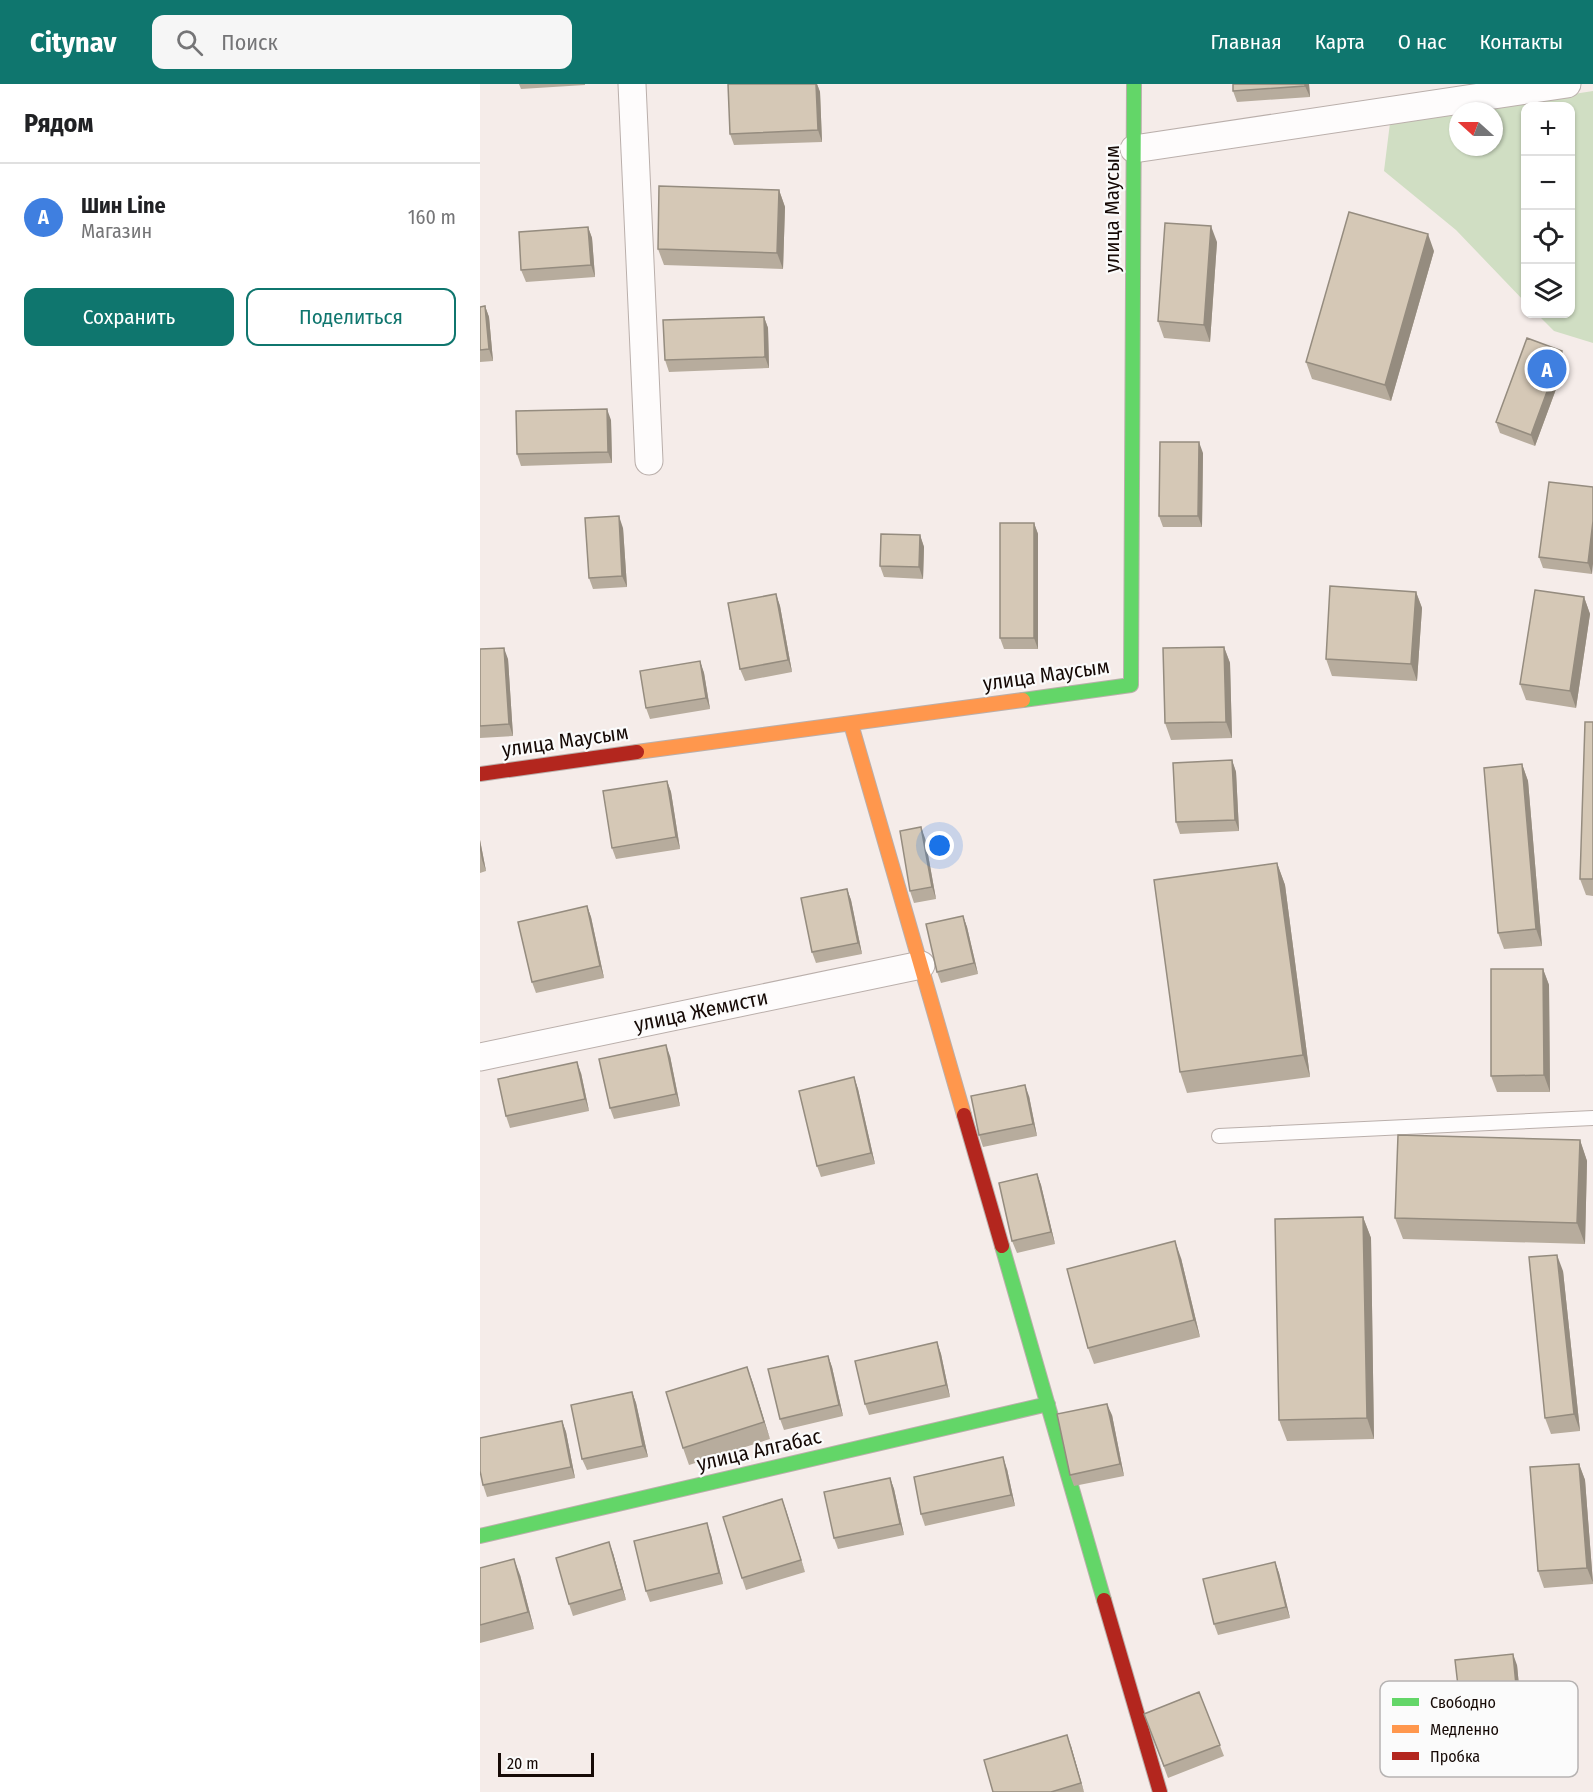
<!DOCTYPE html>
<html lang="ru">
<head>
<meta charset="utf-8">
<style>
	:root { --surface:#fff; --page:#f6f6f6; --text:#202124; --muted:#757577; --line:#e0e0e0; --accent:#0f766e }
	body { margin:0; font-family:"Fira Sans Condensed",sans-serif; background:var(--page); color:var(--text) }
	.controls { position:absolute; right:18px; top:18px; display:grid; overflow:hidden; border-radius:12px; box-shadow:0 2px 4px #0004 }
	.controls button { width:54px; height:54px; display:grid; place-items:center; padding:0; border:0; border-bottom:2px solid var(--line); background:var(--surface); color:var(--text); font:30px sans-serif }
	.compass { position:absolute; left:969px; top:18px; width:54px; height:54px; border-radius:50%; background:var(--surface); box-shadow:0 2px 4px #0004; rotate:291deg }
	.scale { position:absolute; left:18px; bottom:15px; width:96px; box-sizing:border-box; padding-left:6px; border:3px solid #160a06; border-top:0; font-size:16px; line-height:21px; white-space:nowrap; color:#160a06; -webkit-text-stroke:4px #fbfbfb; paint-order:stroke }
	.you { position:absolute; left:460px; top:762px; width:21px; height:21px; margin:-15px; border:4px solid #fff; border-radius:50%; background:#1a73e8; box-shadow:0 0 0 9px #1a73e833 }
	.badge { display:grid; place-items:center; width:39px; height:39px; border-radius:50%; background:var(--accent); color:#fff; font-size:20px; font-weight:700 }
	.pin { position:absolute; translate:-50% -50%; border:3px solid #fff; box-shadow:0 2px 6px #0006 }
	.list { margin:0; padding:0; list-style:none }
	h2 { display:flex; justify-content:space-between; align-items:center; height:78px; margin:0; padding:0 24px; font-size:26px }
	h2 small { font-size:20px; font-weight:400; color:var(--muted) }
	.list li { display:grid; grid-template-columns:39px 1fr auto; gap:18px; align-items:center; box-sizing:border-box; height:108px; padding:0 24px; border-top:2px solid var(--line) }
	.list b { display:block; font-size:22px; white-space:nowrap }
	.list p { margin:0; font-size:20px; white-space:nowrap; color:var(--muted) }
	.list em { font-size:20px; font-style:normal; color:var(--muted) }
	.actions { display:flex; gap:12px; padding:18px 24px }
	.actions a { flex:1; padding:14px 0; border:2px solid var(--accent); border-radius:12px; text-align:center; font-size:21px; color:var(--accent) }
	.actions .main { background:var(--accent); color:#fff }
	.icon { flex:none; width:33px; height:33px; fill:none; stroke:currentColor; stroke-width:2; stroke-linecap:round; stroke-linejoin:round }
	.map { position:relative; flex:none; width:1113px; height:1708px; overflow:hidden }
	header { display:flex; align-items:center; gap:36px; box-sizing:border-box; height:84px; padding:0 30px; background:var(--accent); color:#fff }
	header strong { font-size:28px }
	nav { display:flex; gap:33px; margin-inline-start:auto; font-size:21px }
	.search { width:420px; height:54px; background:var(--page); display:flex; align-items:center; gap:15px; box-sizing:border-box; padding:0 21px; border-radius:12px; color:var(--muted); font-size:22px }
	main { display:flex }
	aside { flex:1; background:var(--surface) }
	.map>svg:first-child { display:block }
	.green { fill:#d0dec3 }
	.lines { fill:none; stroke-linecap:round; stroke-linejoin:round }
	.lane-casing { stroke:#baafab; stroke-width:16 }
	.street-casing { stroke:#baafab; stroke-width:29 }
	.fast-casing { stroke:#baafab; stroke-width:16 }
	.slow-casing { stroke:#baafab; stroke-width:16 }
	.jam-casing { stroke:#baafab; stroke-width:16 }
	.lane { stroke:#fefcfc; stroke-width:14 }
	.street { stroke:#fefcfc; stroke-width:27 }
	.fast { stroke:#63d668; stroke-width:14 }
	.slow { stroke:#ff974d; stroke-width:14 }
	.jam { stroke:#b3261e; stroke-width:14 }
	.wall { fill:#b7ac9d }
	.shaded-wall { fill:#958c7f }
	.building { fill:#d5c8b6; stroke:#958c7f; stroke-width:1.5 }
	.labels { text-anchor:middle; dominant-baseline:central; stroke-width:4.5; stroke-linejoin:round; paint-order:stroke }
	.street-label { font-size:21px; fill:#160a06; stroke:#fbfbfb }
	.key { fill:#fbfbfb; stroke:#b6b3b2; stroke-width:1.5 }
	.key-label { font-size:16px; fill:#160a06 }
</style>
</head>
<body>
<header>
<strong>Citynav</strong>
<div class="search"><svg class="icon" aria-label="search" viewBox="0 0 24 24"><circle cx="10" cy="10" r="6"/><path d="M15 15l6 6"/></svg>Поиск</div>
<nav><a>Главная</a><a>Карта</a><a>О нас</a><a>Контакты</a></nav>
</header>
<main>
<aside>
<h2>Рядом<small></small></h2>
<ul class="list">
<li><span class="badge" style="background:#3f7fe0">A</span><div><b>Шин Line</b><p>Магазин</p></div><em>160 m</em></li>
</ul>
<div class="actions"><a class="main">Сохранить</a><a>Поделиться</a></div>
</aside>
<div class="map">
<svg width="1113" height="1708" viewBox="0 0 1113 1708">
	<rect width="100%" height="100%" fill="#f5ece9"/>
	<path class="green" d="M1113,7V259L1074,247L1057,230H1090V22H1046L1045,218L976,146L904,87L910,39L978,28V63H1014V27H984Z"/>
	<g class="lines">
		<g class="lane-casing">
			<path id="lane" d="M739,1052L1113,1034"/>
		</g>
		<g class="street-casing">
			<path id="street" d="M152,0L169,377
				M654,65L1087,0
				M0,973L441,881"/>
		</g>
		<g class="fast-casing">
			<path id="fast" d="M543,616L651,601L654,0
				M522,1162L624,1516
				M0,1452L568,1320"/>
		</g>
		<g class="slow-casing">
			<path id="slow" d="M371,640L484,1031
				M157,668L543,616"/>
		</g>
		<g class="jam-casing">
			<path id="jam" d="M0,690L157,668
				M484,1031L522,1162
				M624,1516L680,1708"/>
		</g>
		<use href="#lane" class="lane"/>
		<use href="#street" class="street"/>
		<use href="#fast" class="fast"/>
		<use href="#slow" class="slow"/>
		<use href="#jam" class="jam"/>
	</g>
	<path class="wall" d="M39,0H105V1L41,5Z
		M248,0H337L340,8L342,58L254,61L250,50Z
		M829,0L830,13L757,18L753,7Z
		M299,106L305,123L303,185L184,181L178,165Z
		M108,143L112,154L115,193L46,198L41,186Z
		M737,158L730,258L684,254L678,237Z
		M954,167L911,317L832,295L826,278Z
		M5,222L9,233L13,277L0,278V223Z
		M284,233L288,244L289,284L189,288L185,276Z
		M1082,267L1086,278L1055,362L1020,349L1016,338Z
		M131,336L132,379L41,382L37,370Z
		M723,369L722,443H683L679,432Z
		M1113,403L1112,490L1063,484L1059,473Z
		M554,439L558,450V565H524L520,554Z
		M143,444L147,503L113,505L109,494Z
		M440,451L444,463L443,495L404,493L400,482Z
		M936,508L942,524L937,597L852,592L846,575Z
		M296,510L300,522L312,588L265,597L260,585Z
		M1104,513L1110,530L1096,624L1046,616L1040,600Z
		M744,563L750,579L752,654L691,656L685,639Z
		M0,565L28,575L33,652L0,654Z
		M220,577L224,589L230,625L170,635L166,624Z
		M1113,638V812L1106,811L1100,795Z
		M752,676L756,688L759,747L700,750L696,738Z
		M1042,680L1048,697L1062,862L1024,865L1018,849Z
		M187,697L191,708L200,765L136,775L132,764Z
		M445,754L456,815L434,819L430,807Z
		M0,756L6,787L0,789Z
		M797,779L805,801L830,993L707,1009L700,988Z
		M367,805L371,816L382,870L336,879L332,868Z
		M107,822L111,833L124,894L56,909L52,898Z
		M483,832L487,843L498,890L461,899L457,888Z
		M1063,885L1069,901L1070,1008H1017L1011,992Z
		M190,972L200,1022L134,1035L130,1024Z
		M101,989L109,1027L30,1044L26,1032Z
		M374,993L378,1005L395,1080L341,1093L337,1082Z
		M549,1012L557,1052L503,1063L499,1051Z
		M1100,1056L1107,1077L1105,1160L923,1155L915,1134Z
		M557,1090L561,1101L575,1160L537,1169L532,1157Z
		M883,1133L891,1154L894,1355L807,1357L799,1336Z
		M701,1174L720,1253L614,1280L608,1264Z
		M1083,1187L1100,1347L1071,1350L1065,1334Z
		M457,1258L461,1270L470,1313L389,1331L385,1320Z
		M348,1272L352,1283L363,1332L304,1346L300,1335Z
		M267,1283L290,1355L209,1381L203,1364Z
		M152,1308L156,1319L168,1373L107,1386L102,1375Z
		M632,1331L644,1392L594,1402L590,1391Z
		M82,1337L86,1348L95,1394L7,1413L3,1401Z
		M1099,1380L1105,1396L1113,1500L1064,1504L1058,1487Z
		M527,1385L535,1422L445,1442L441,1430Z
		M410,1394L414,1405L424,1451L358,1465L354,1454Z
		M302,1415L325,1488L266,1506L262,1494Z
		M231,1451L243,1500L170,1518L166,1507Z
		M133,1469L146,1516L93,1532L89,1520Z
		M795,1478L799,1489L810,1534L738,1551L734,1540Z
		M0,1484L40,1491L54,1545L0,1559Z
		M1037,1581L1042,1633L985,1639L981,1628Z
		M719,1608L744,1672L688,1694L664,1630Z
		M591,1662L604,1708H513Z"/>
	<path class="shaded-wall" d="M336,0H337L340,8L342,58L338,46Z
		M825,0H829L830,13L825,2Z
		M299,106L305,123L303,185L297,169Z
		M731,142L737,158L730,258L724,241Z
		M108,143L112,154L115,193L111,181Z
		M948,150L954,167L911,317L905,301Z
		M5,222L9,233L13,277L9,265Z
		M284,233L288,244L289,284L285,273Z
		M1082,267L1086,278L1055,362L1051,351Z
		M127,325L131,336L132,379L128,368Z
		M719,358L723,369L722,443L718,432Z
		M139,432L143,444L147,503L142,492Z
		M1113,437V480L1112,490L1108,479Z
		M554,439L558,450V565L554,554Z
		M440,451L444,463L443,495L439,483Z
		M936,508L942,524L937,597L931,580Z
		M296,510L300,522L312,588L308,576Z
		M1104,513L1110,530L1096,624L1090,607Z
		M744,563L750,579L752,654L746,638Z
		M24,564L28,575L33,652L29,640Z
		M220,577L224,589L230,625L226,614Z
		M752,676L756,688L759,747L755,736Z
		M1042,680L1048,697L1062,862L1056,845Z
		M187,697L191,708L200,765L196,753Z
		M441,743L445,754L456,815L452,803Z
		M0,756L6,787L2,776L0,766Z
		M797,779L805,801L830,993L823,971Z
		M367,805L371,816L382,870L378,859Z
		M107,822L111,833L124,894L120,882Z
		M483,832L487,843L498,890L494,879Z
		M1063,885L1069,901L1070,1008L1064,991Z
		M186,961L190,972L200,1022L196,1010Z
		M97,978L101,989L109,1027L105,1015Z
		M374,993L378,1005L395,1080L391,1069Z
		M545,1001L549,1012L557,1052L553,1040Z
		M1100,1056L1107,1077L1105,1160L1097,1139Z
		M557,1090L561,1101L575,1160L571,1148Z
		M883,1133L891,1154L894,1355L887,1334Z
		M695,1157L701,1174L720,1253L714,1236Z
		M1077,1171L1083,1187L1100,1347L1094,1330Z
		M457,1258L461,1270L470,1313L466,1301Z
		M348,1272L352,1283L363,1332L359,1321Z
		M267,1283L273,1299L290,1355L284,1338Z
		M152,1308L156,1319L168,1373L163,1362Z
		M627,1320L632,1331L644,1392L640,1380Z
		M82,1337L86,1348L95,1394L91,1383Z
		M523,1373L527,1385L535,1422L531,1411Z
		M1099,1380L1105,1396L1113,1499L1107,1484Z
		M410,1394L414,1405L424,1451L420,1440Z
		M302,1415L306,1426L325,1488L321,1476Z
		M227,1439L231,1451L243,1500L239,1489Z
		M129,1458L133,1469L146,1516L142,1505Z
		M34,1475L40,1491L54,1545L48,1528Z
		M795,1478L799,1489L810,1534L806,1523Z
		M1033,1570L1037,1581L1042,1633L1038,1622Z
		M587,1651L591,1662L604,1708L601,1699Z"/>
	<path class="building" d="M248,0H336L338,46L250,50Z
		M753,0H825V2L753,7Z
		M179,102L299,106L297,169L178,165Z
		M869,128L948,150L905,301L826,278Z
		M685,139L731,142L724,241L678,237Z
		M108,143L111,181L41,186L39,148Z
		M5,222L9,265L0,266V223Z
		M284,233L285,273L185,276L183,236Z
		M1047,254L1082,267L1051,351L1016,338Z
		M127,325L128,368L37,370L36,327Z
		M680,358H719L718,432H679Z
		M1069,398L1113,403V437L1108,479L1059,473Z
		M139,432L142,492L109,494L105,434Z
		M520,439H554V554H520Z
		M401,450L440,451L439,483L400,482Z
		M850,502L936,508L931,580L846,575Z
		M1055,506L1104,513L1090,607L1040,600Z
		M296,510L308,576L260,585L248,519Z
		M744,563L746,638L685,639L683,564Z
		M24,564L29,640L0,642V565Z
		M220,577L226,614L166,624L160,587Z
		M1105,638H1113V795H1100Z
		M752,676L755,736L696,738L693,679Z
		M1042,680L1056,845L1018,849L1004,684Z
		M187,697L196,753L132,764L123,707Z
		M441,743L452,803L430,807L420,747Z
		M797,779L823,971L700,988L674,796Z
		M367,805L378,859L332,868L321,814Z
		M107,822L120,882L52,898L38,838Z
		M483,832L494,879L457,888L446,840Z
		M1011,885H1063L1064,991L1011,992Z
		M186,961L196,1010L130,1024L119,975Z
		M97,978L105,1015L26,1032L18,995Z
		M374,993L391,1069L337,1082L319,1007Z
		M545,1001L553,1040L499,1051L491,1012Z
		M918,1051L1100,1056L1097,1139L915,1134Z
		M557,1090L571,1148L532,1157L519,1099Z
		M883,1133L887,1334L799,1336L795,1135Z
		M695,1157L714,1236L608,1264L587,1185Z
		M1077,1171L1094,1330L1065,1334L1049,1173Z
		M457,1258L466,1301L385,1320L375,1277Z
		M348,1272L359,1321L300,1335L288,1285Z
		M267,1283L284,1338L203,1364L186,1308Z
		M152,1308L163,1362L102,1375L91,1321Z
		M627,1320L640,1380L590,1391L577,1330Z
		M82,1337L91,1383L3,1401L0,1387V1354Z
		M523,1373L531,1411L441,1430L434,1393Z
		M1099,1380L1107,1484L1058,1487L1050,1383Z
		M410,1394L420,1440L354,1454L344,1408Z
		M302,1415L321,1476L262,1494L243,1433Z
		M227,1439L239,1489L166,1507L154,1457Z
		M129,1458L142,1505L89,1520L76,1474Z
		M34,1475L48,1528L0,1541V1484Z
		M795,1478L806,1523L734,1540L723,1495Z
		M1033,1570L1038,1622L981,1628L975,1576Z
		M719,1608L740,1661L684,1682L664,1630Z
		M587,1651L601,1699L571,1708H513L504,1676Z"/>
	<g class="labels">
		<g class="street-label">
			<text transform="translate(632 125) rotate(-90)">улица Маусым</text>
			<text transform="translate(566 591) rotate(-8)">улица Маусым</text>
			<text transform="translate(85 657) rotate(-8)">улица Маусым</text>
			<text transform="translate(221 927) rotate(-12)">улица Жемисти</text>
			<text transform="translate(279 1366) rotate(-13)">улица Алгабас</text>
		</g>
	</g>
	<rect x="900" y="1597" width="198" height="96" rx="9" class="key"/>
	<rect x="912" y="1614" width="27" height="8" fill="#63d668"/>
	<rect x="912" y="1641" width="27" height="8" fill="#ff974d"/>
	<rect x="912" y="1668" width="27" height="8" fill="#b3261e"/>
	<g class="key-label">
		<text x="950" y="1624">Свободно</text>
		<text x="950" y="1651">Медленно</text>
		<text x="950" y="1678">Пробка</text>
	</g>
</svg>
<div class="controls">
<button>+</button>
<button>−</button>
<button><svg class="icon" aria-label="locate" viewBox="0 0 24 24"><circle cx="12" cy="12" r="6"/><path d="M12 2v4M12 18v4M2 12h4M18 12h4"/></svg></button>
<button><svg class="icon" aria-label="layers" viewBox="0 0 24 24"><path d="M12 4l9 5-9 5-9-5zM3 14l9 5 9-5"/></svg></button>
</div>
<svg class="compass" viewBox="-18 -18 36 36"><path d="M0-13l5 13h-10z" fill="#e53935"/><path d="M0 13l5-13h-10z" fill="#757577"/></svg>
<div class="scale">20 m</div>
<div class="you"></div>
<div class="pin badge" style="left:1067px;top:285px;background:#3f7fe0">A</div>
</div>
</main>
</body>
</html>
